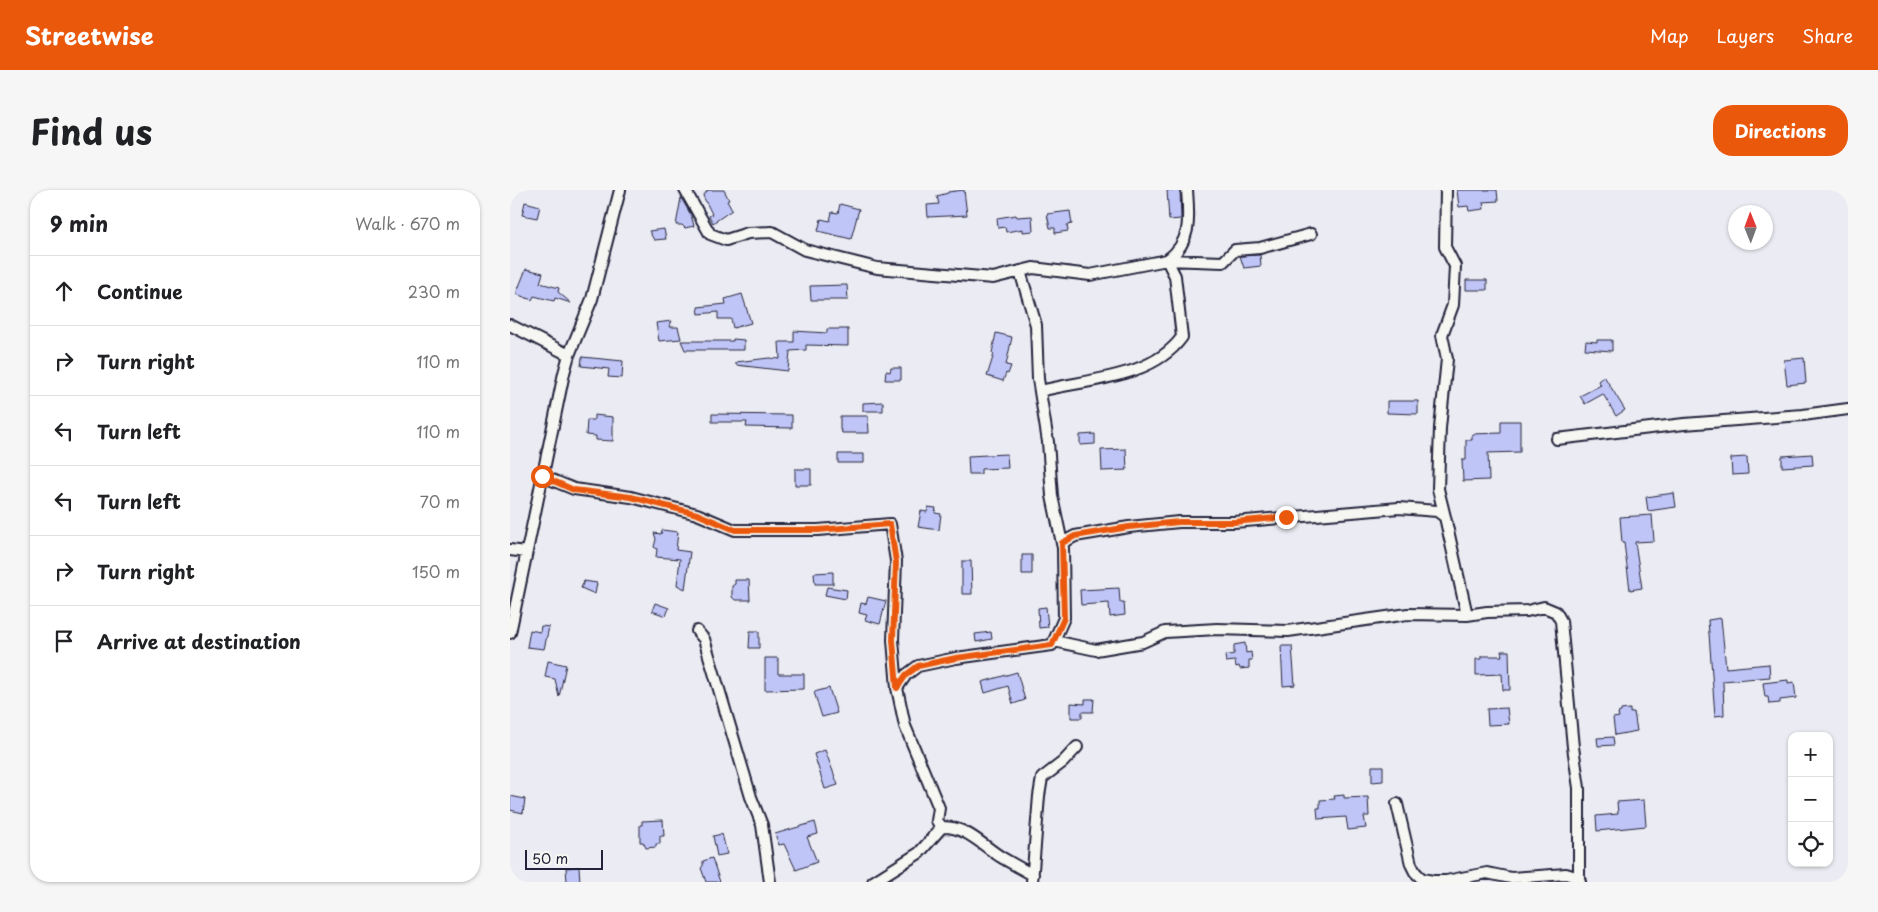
<!DOCTYPE html>
<html lang="en">
<head>
<meta charset="utf-8">
<style>
	:root { --surface:#fff; --page:#f6f6f6; --text:#202124; --muted:#757577; --line:#e0e0e0; --accent:#ea580c }
	body { margin:0; font-family:"Playpen Sans",sans-serif; background:var(--page); color:var(--text) }
	.controls { position:absolute; right:15px; bottom:15px; display:grid; overflow:hidden; border-radius:10px; box-shadow:0 1px 4px #0004 }
	.controls button { width:45px; height:45px; display:grid; place-items:center; padding:0; border:0; border-bottom:1px solid var(--line); background:var(--surface); color:var(--text); font:25px sans-serif }
	.compass { position:absolute; left:1218px; top:15px; width:45px; height:45px; border-radius:50%; background:var(--surface); box-shadow:0 1px 4px #0004; rotate:359deg }
	.scale { position:absolute; left:15px; bottom:12px; width:78px; box-sizing:border-box; padding-left:5px; border:2px solid #22223b; border-top:0; font-size:14px; line-height:18px; white-space:nowrap; color:#22223b; -webkit-text-stroke:4px #f6f6f2; paint-order:stroke }
	.stop { position:absolute; width:15px; height:15px; margin:-11px; border:4px solid #ea580c; border-radius:50%; background:#fff }
	.stop.end { background:#ea580c; border-color:#fff; box-shadow:0 1px 5px #0008 }
	.list { margin:0; padding:0; list-style:none }
	h2 { display:flex; justify-content:space-between; align-items:center; height:65px; margin:0; padding:0 20px; font-size:21px }
	h2 small { font-size:16px; font-weight:400; color:var(--muted) }
	.list li { display:grid; grid-template-columns:32px 1fr auto; gap:15px; align-items:center; box-sizing:border-box; height:70px; padding:0 20px; border-top:1px solid var(--line) }
	.list b { display:block; font-size:19px; white-space:nowrap }
	.list em { font-size:16px; font-style:normal; color:var(--muted) }
	.icon { flex:none; width:28px; height:28px; fill:none; stroke:currentColor; stroke-width:2; stroke-linecap:round; stroke-linejoin:round }
	.map { position:relative; flex:none; width:1338px; height:692px; overflow:hidden; border-radius:20px }
	header { display:flex; align-items:center; gap:30px; box-sizing:border-box; height:70px; padding:0 25px; background:var(--accent); color:#fff }
	header strong { font-size:24px }
	nav { display:flex; gap:28px; margin-inline-start:auto; font-size:18px }
	.intro { display:flex; align-items:center; justify-content:space-between; box-sizing:border-box; height:120px; padding:0 30px }
	h1 { margin:0; font-size:35px }
	.button { padding:12px 22px; border-radius:20px; background:var(--accent); color:#fff; font-size:18px; font-weight:700 }
	main { display:flex; gap:30px; padding:0 30px }
	aside { flex:1; background:var(--surface); border-radius:20px; box-shadow:0 1px 4px #0004 }
	.map>svg:first-child { display:block }
	.building { fill:#c0c5f7; stroke:#22223b }
	.lines { fill:none; stroke-linecap:round; stroke-linejoin:round }
	.minor-casing { stroke:#22223b; stroke-width:14 }
	.minor { stroke:#f6f6f2; stroke-width:10 }
	.route { stroke:#ea580c; stroke-width:6 }
</style>
</head>
<body>
<header>
<strong>Streetwise</strong>
<nav><a>Map</a><a>Layers</a><a>Share</a></nav>
</header>
<div class="intro"><h1>Find us</h1><a class="button">Directions</a></div>
<main>
<aside>
<h2>9 min<small>Walk · 670 m</small></h2>
<ul class="list">
<li><svg class="icon" aria-label="ahead" viewBox="0 0 24 24"><path d="M12 20V5M6 11l6-6 6 6"/></svg><div><b>Continue</b></div><em>230 m</em></li>
<li><svg class="icon" aria-label="right" viewBox="0 0 24 24"><path d="M7 20v-9h11M14 6l5 5-5 5"/></svg><div><b>Turn right</b></div><em>110 m</em></li>
<li><svg class="icon" aria-label="left" viewBox="0 0 24 24"><path d="M17 20v-9H6M10 6l-5 5 5 5"/></svg><div><b>Turn left</b></div><em>110 m</em></li>
<li><svg class="icon" aria-label="left" viewBox="0 0 24 24"><path d="M17 20v-9H6M10 6l-5 5 5 5"/></svg><div><b>Turn left</b></div><em>70 m</em></li>
<li><svg class="icon" aria-label="right" viewBox="0 0 24 24"><path d="M7 20v-9h11M14 6l5 5-5 5"/></svg><div><b>Turn right</b></div><em>150 m</em></li>
<li><svg class="icon" aria-label="arrive" viewBox="0 0 24 24"><path d="M6 21V4h12l-3 4 3 4H6"/></svg><div><b>Arrive at destination</b></div></li>
</ul>
</aside>
<div class="map">
<svg width="1338" height="692" viewBox="0 0 1338 692">
	<rect width="100%" height="100%" fill="#ebecf3"/>
	<filter id="ink" filterUnits="userSpaceOnUse"><feTurbulence type="fractalNoise" baseFrequency=".02" numOctaves="2"/><feDisplacementMap in="SourceGraphic" scale="10" xChannelSelector="R" yChannelSelector="G"/><feConvolveMatrix kernelMatrix="1 2 1 2 8 2 1 2 1" color-interpolation-filters="sRGB"/></filter>
	<g filter="url(#ink)">
		<path class="building" d="M198,0H214L219,10L217,11L222,20L203,33L199,26L202,24L193,6Z
			M454,0L457,25L418,27L417,15L429,14L427,6L438,3V2Z
			M657,0H670L671,29L659,30Z
			M947,0H987L988,11L973,12L974,19L959,21L958,16L949,17Z
			M171,8L181,25L184,36L175,38L172,35H166Z
			M15,12L30,16L27,28L12,25Z
			M330,14L349,19L341,49L308,41L311,29L320,31L322,22L328,23Z
			M560,21L562,34L557,35L558,41L545,43V38H540L537,24Z
			M506,25L507,27L522,26L523,41L513,42V39L496,42L495,37L488,38L487,28Z
			M154,39L156,49L144,50L139,41Z
			M750,65L751,76L734,78L730,66Z
			M16,79L33,83L30,93L49,98L48,102L61,113L45,108L44,111L24,106L22,110L6,104Z
			M956,90H977V100H956Z
			M337,95L338,110H301L300,96Z
			M232,104L241,133L223,138L221,129H208V122L189,124L188,117L216,114L215,109Z
			M162,131L159,137H168L171,149L149,151L146,133Z
			M317,139H338V156L296,155V160L280,161L278,181L226,175V172L259,168L270,169L269,152H284V141L317,143Z
			M486,143L502,147L496,175L501,176L498,184L496,183L493,191L477,186L484,164L482,163Z
			M223,149L234,150V160H175L171,151H223Z
			M1087,150H1102V161L1075,159L1076,151L1087,152Z
			M72,167L113,171L112,188L98,187L99,179L71,176Z
			M1294,168L1296,193L1277,195L1274,170Z
			M381,178H391V190H375L376,181L380,182Z
			M1094,186L1115,220L1106,226L1093,204L1075,214L1070,206L1091,195L1088,191Z
			M877,211H908V224L877,223Z
			M373,212V221H353V213Z
			M202,224L282,225V238L236,237L237,232H202Z
			M84,225L103,227V251L86,250V246L76,245L77,230H84Z
			M330,226H358L359,243H332L331,240H330Z
			M991,231H1010V262L978,263L979,290L953,291L952,270H956V250H962V244L991,243Z
			M585,244V254L570,255V245Z
			M616,259L617,280L592,281L591,260Z
			M328,264H354V273H328Z
			M497,264L498,278L471,279V284H459L458,266Z
			M1302,264L1303,275L1272,277V266Z
			M1237,267L1238,284L1222,285L1221,268Z
			M285,279H301V295H285Z
			M1164,303L1166,317L1138,321L1136,307Z
			M418,317L426,318L425,323L431,324L429,340L408,337L411,321L417,322Z
			M1142,325L1144,351L1125,352L1132,398L1120,400L1114,353H1112L1110,327Z
			M152,340L168,342L166,360L180,362L175,399L167,395L170,369L146,367L147,359L144,357L146,349L144,343L151,344Z
			M512,365H522V384H512Z
			M452,371H461L462,404H452Z
			M323,382V394H305L304,383Z
			M225,390H239L240,410H225L222,407V396L225,394Z
			M74,391L87,393L85,404L71,398Z
			M317,397L337,400L336,409L315,405Z
			M609,398L610,412H614L615,425L600,427L599,413L571,415L570,400Z
			M358,407L376,411L370,434L355,430L357,425L349,423L351,413L356,414Z
			M145,413L159,418L156,426L142,421Z
			M536,417L538,437L529,438L528,418Z
			M1211,428L1216,478L1259,474L1260,487L1213,491L1214,525L1205,526L1198,430Z
			M31,436L39,437L34,459L17,457L20,440L30,442Z
			M240,441H249V458H239Z
			M481,442L482,449L466,452L465,444Z
			M735,453L736,463L741,462L742,470H739V478L730,479L729,476L726,477L725,471L716,472L715,466L724,464V455Z
			M771,456H782L785,495L773,496Z
			M991,461H999L1000,500H993L992,484L966,485V469H971V466H992Z
			M255,468H268V484H294V499L255,500Z
			M38,471L56,475L49,507L45,489L35,487Z
			M507,482L515,510L503,514L498,496L475,503L472,492Z
			M1278,490V493L1284,492L1286,508L1270,510V513L1259,514L1258,507H1255L1253,493Z
			M319,498L327,523L312,527L304,502Z
			M575,509H584L583,522H572V528H561V513L575,514Z
			M997,518L999,534L978,535L977,519Z
			M1120,519V523L1124,522L1127,541L1105,545L1103,528L1109,527L1108,523L1111,522V520Z
			M1103,547L1104,555L1088,556L1087,548Z
			M315,560L328,595L315,599L304,564Z
			M862,576H873V591L862,592Z
			M834,605V608L858,607L859,626H854L856,638L838,640L836,627L808,629L807,618H810V610L825,609L824,606Z
			M0,606L15,609L13,623L0,620Z
			M1134,610L1136,636L1087,641L1086,626L1108,624L1107,612Z
			M153,630L154,646H150V654H146V657L136,658L133,652H130V635H132V631Z
			M305,632L308,644L297,647L307,672L286,680L274,654L269,655L265,644Z
			M212,644L217,664L207,666L203,646Z
			M202,668L210,692H196L191,678L193,676V671Z
			M69,677L70,692H57L56,678Z"/>
		<g class="lines">
			<g class="minor-casing">
				<path id="minor" d="M175,0L200,44L216,50L238,43L262,42L295,60L367,78L483,88L523,78L580,85L657,70L713,72L725,60L750,58L801,44
					M0,135L59,165
					M530,201C576,189 642,189 672,147L665,86L657,70C682,52 679,28 677,0
					M1047,249L1174,234L1293,225L1338,219
					M32,286L64,299L121,307L187,324L225,340H308L380,334L386,371L383,450L387,498L395,536L429,618L427,631L432,637C456,636 473,656 491,667C501,673 512,679 523,685
					M935,327L928,299L930,238L937,169L932,145L943,115L945,76L935,57L936,0
					M552,353L565,346L619,337L669,332H724L889,318L927,321L935,327L957,425
					M0,360L16,362
					M187,441L194,449L241,607L252,635L260,692
					M0,443L54,183L59,165L82,109L110,0
					M544,451L586,460L633,452L655,442L707,439L778,441L898,424L957,425L977,422L1017,421L1034,417L1046,422L1051,431L1063,557L1069,598V688
					M387,498L396,485L408,476L446,468L542,455L554,428L553,358L542,306L538,252L528,189L526,135L510,81
					M887,614L901,674L905,682L912,689L923,691H936L977,683L1001,688L1056,684L1069,688L1070,692
					M363,692L409,663L432,637
					M522,692L529,606L532,588L553,572L567,557"/>
			</g>
			<use href="#minor" class="minor"/>
		</g>
	</g>
	<g class="lines" filter="url(#ink)">
		<path class="route" d="M32,286L64,300L121,307L187,324L225,340H308L380,334L386,372L383,450L387,498L396,485L408,476L446,468L542,455L554,428L552,353L565,346L619,337L669,332H724L776,327"/>
	</g>
</svg>
<div class="controls">
<button>+</button>
<button>−</button>
<button><svg class="icon" aria-label="locate" viewBox="0 0 24 24"><circle cx="12" cy="12" r="6"/><path d="M12 2v4M12 18v4M2 12h4M18 12h4"/></svg></button>
</div>
<svg class="compass" viewBox="-18 -18 36 36"><path d="M0-13l5 13h-10z" fill="#e53935"/><path d="M0 13l5-13h-10z" fill="#757577"/></svg>
<div class="scale">50 m</div>
<div class="stop" style="left:32px;top:286px"></div>
<div class="stop end" style="left:776px;top:327px"></div>
</div>
</main>
</body>
</html>
